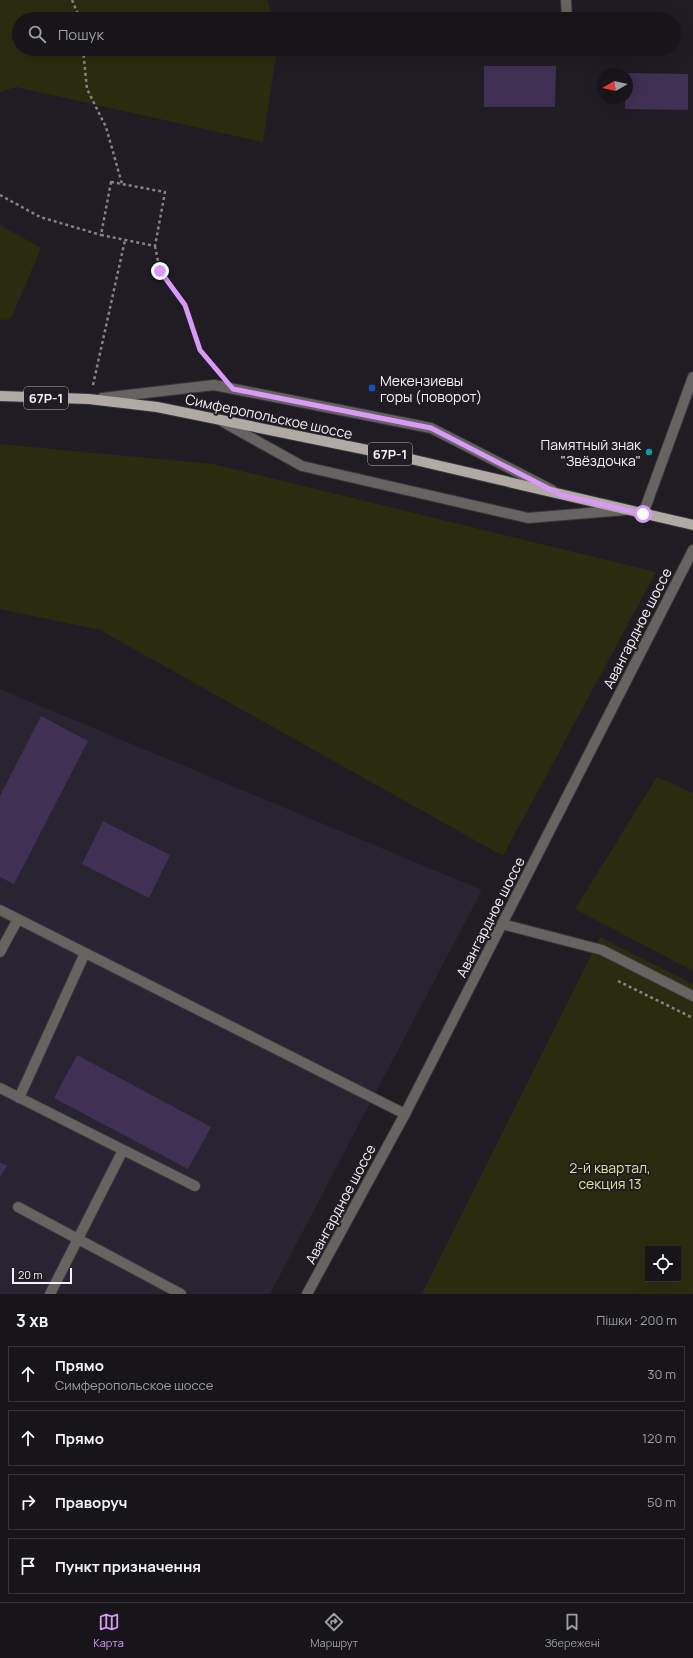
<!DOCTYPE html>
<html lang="uk">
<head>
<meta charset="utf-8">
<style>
	:root { --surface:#17151a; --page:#242227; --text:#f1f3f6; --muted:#9e9fa2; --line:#363439; --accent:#d99af7 }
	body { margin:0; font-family:Manrope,sans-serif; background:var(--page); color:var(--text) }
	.controls { position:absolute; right:12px; bottom:12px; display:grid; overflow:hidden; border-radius:0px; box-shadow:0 4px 16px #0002 }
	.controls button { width:36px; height:36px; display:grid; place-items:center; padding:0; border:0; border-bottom:1px solid var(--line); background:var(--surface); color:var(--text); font:20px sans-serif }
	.compass { position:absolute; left:597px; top:68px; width:36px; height:36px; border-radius:50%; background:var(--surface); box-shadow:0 4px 16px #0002; rotate:261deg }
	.scale { position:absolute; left:12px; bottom:10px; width:60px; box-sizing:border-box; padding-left:4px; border:2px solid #f3f1f6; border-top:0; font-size:11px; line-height:14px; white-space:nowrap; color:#f3f1f6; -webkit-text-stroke:3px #1f1c23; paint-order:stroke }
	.stop { position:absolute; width:12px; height:12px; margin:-9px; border:3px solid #d99af7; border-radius:50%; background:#fff }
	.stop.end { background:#d99af7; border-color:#fff; box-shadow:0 1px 4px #0008 }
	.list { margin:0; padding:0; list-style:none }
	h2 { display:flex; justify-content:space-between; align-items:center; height:52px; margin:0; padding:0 16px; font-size:17px }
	h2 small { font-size:13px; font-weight:400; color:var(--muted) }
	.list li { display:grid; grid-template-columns:26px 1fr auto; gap:12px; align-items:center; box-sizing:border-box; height:56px; margin:0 8px 8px; padding:0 8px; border:1px solid var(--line); border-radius:0px }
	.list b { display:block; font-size:15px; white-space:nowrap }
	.list p { margin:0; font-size:13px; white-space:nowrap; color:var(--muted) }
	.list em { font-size:13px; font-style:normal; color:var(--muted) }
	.icon { flex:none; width:22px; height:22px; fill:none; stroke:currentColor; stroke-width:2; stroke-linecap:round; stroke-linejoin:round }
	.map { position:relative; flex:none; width:693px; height:1294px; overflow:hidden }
	.search { position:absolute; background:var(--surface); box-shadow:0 4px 16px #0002; left:12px; right:12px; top:12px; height:44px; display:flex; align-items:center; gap:10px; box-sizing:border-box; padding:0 14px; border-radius:22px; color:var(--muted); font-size:15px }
	.sheet { height:308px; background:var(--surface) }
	nav { display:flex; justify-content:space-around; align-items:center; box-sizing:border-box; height:56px; border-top:1px solid var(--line); background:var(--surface); font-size:11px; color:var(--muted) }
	nav a { display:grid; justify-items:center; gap:2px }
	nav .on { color:var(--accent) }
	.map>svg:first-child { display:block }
	.built { fill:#292431 }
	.green { fill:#2b2c0f; fill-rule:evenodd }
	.building { fill:#403053 }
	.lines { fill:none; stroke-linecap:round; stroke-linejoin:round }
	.lane-casing { stroke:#38363c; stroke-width:12 }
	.street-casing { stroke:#38363c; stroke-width:12 }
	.primary-casing { stroke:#38363c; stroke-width:12 }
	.path { stroke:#858288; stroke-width:2.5; stroke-dasharray:3 3; stroke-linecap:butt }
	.lane { stroke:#666360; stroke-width:10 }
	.street { stroke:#666360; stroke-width:10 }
	.primary { stroke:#b1a9a3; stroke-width:10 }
	.route { stroke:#d99af7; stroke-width:5 }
	.transit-dot { fill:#1a4fb4; stroke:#1f1c23; stroke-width:1.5 }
	.culture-dot { fill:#0f9aa8; stroke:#1f1c23; stroke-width:1.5 }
	.labels { text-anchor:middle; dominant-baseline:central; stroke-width:4; stroke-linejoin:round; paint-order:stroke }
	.shield { fill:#1f1c23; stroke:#b3b1b7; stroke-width:1 }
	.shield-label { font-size:13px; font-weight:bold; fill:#f3f1f6 }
	.poi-label { font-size:14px; fill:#f3f1f6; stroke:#1f1c23; text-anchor:start }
	.street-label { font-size:14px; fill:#f3f1f6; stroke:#1f1c23 }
	.park-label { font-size:14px; fill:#dde099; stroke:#1f1c23 }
</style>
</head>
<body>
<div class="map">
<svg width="693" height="1294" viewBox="0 0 693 1294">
	<rect width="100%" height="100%" fill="#1f1c23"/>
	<path class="built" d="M0,689L482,890L270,1294H0Z"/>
	<path class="green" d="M0,0H267L274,19H19V49H277L263,142L16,87L0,92Z
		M0,225L41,248L11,319L0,320Z
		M0,444L213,464L656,572L503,856L100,630L0,609Z
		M657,777L693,793V971L575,909Z
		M600,937L693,984V1294H422ZM648,1249H678V1279H648Z"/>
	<path class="building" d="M484,66H556L555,107H484Z
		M627,73L688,74V110L625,109V98H627Z
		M41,716L88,741L14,884L0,877V796Z
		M103,821L170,855L149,898L82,864Z
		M77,1055L211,1127L188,1169L54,1098Z
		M0,1162L7,1166L0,1177Z"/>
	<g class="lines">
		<g class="lane-casing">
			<path id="lane" d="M566,0L567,19
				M102,398L214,385L431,428L552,490
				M223,422L302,466L528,518L625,510
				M643,514L693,377
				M0,910L405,1114
				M502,924L602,950L693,996
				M0,952L18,919
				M0,1088L195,1186
				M19,1098L85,953
				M18,1207L181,1294
				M50,1294L123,1150"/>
		</g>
		<g class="street-casing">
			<path id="street" d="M307,1294L405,1114L693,550"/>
		</g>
		<g class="primary-casing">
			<path id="primary" d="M0,396L89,399L157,407L402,457L693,525"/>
		</g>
		<path class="path" d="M72,0L80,19
			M83,49L87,89L106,127L122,184
			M111,182L165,192L155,246L101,235Z
			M0,195L40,217L101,235
			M155,246L160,271L185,305L200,350L217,370
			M93,385L125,240
			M618,981L693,1018"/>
		<use href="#lane" class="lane"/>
		<use href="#street" class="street"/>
		<use href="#primary" class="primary"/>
	</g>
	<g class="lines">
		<path class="route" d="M160,271L185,305L200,350L233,389L431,428L561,495L643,514"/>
	</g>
	<rect class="transit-dot" x="368" y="384" width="8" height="8" rx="2"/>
	<circle class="culture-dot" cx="649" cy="452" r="4"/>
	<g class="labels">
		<g class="shield">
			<rect x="24" y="387" width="44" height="22" rx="3"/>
			<rect x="368" y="443" width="44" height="22" rx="3"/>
		</g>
		<g class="shield-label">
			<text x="46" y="398">67Р-1</text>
			<text x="390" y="454">67Р-1</text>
		</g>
		<g class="poi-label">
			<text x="380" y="380">Мекензиевы<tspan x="380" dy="16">горы (поворот)</tspan></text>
			<text x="641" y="444" text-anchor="end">Памятный знак<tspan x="641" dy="16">"Звёздочка"</tspan></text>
		</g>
		<g class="street-label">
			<text transform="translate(269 416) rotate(12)">Симферопольское шоссе</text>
			<text transform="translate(637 628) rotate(-63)">Авангардное шоссе</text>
			<text transform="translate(490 917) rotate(-63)">Авангардное шоссе</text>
			<text transform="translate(340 1204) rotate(-62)">Авангардное шоссе</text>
		</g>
		<g class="park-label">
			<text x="610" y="1167">2-й квартал,<tspan x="610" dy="16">секция 13</tspan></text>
		</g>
	</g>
</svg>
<div class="controls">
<button><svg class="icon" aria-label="locate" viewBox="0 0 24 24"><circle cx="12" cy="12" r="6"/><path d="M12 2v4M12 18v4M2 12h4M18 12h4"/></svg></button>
</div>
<svg class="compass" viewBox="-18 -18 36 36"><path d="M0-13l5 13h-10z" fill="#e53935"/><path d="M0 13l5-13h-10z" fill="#9e9fa2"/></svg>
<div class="scale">20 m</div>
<div class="stop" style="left:643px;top:514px"></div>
<div class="stop end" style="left:160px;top:271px"></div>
<div class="search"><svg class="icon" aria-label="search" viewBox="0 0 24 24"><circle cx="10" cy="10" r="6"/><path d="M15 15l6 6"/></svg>Пошук</div>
</div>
<section class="sheet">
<h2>3 хв<small>Пішки · 200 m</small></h2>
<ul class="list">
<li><svg class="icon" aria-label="ahead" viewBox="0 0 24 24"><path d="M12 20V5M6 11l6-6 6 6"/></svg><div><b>Прямо</b><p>Симферопольское шоссе</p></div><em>30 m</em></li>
<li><svg class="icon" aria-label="ahead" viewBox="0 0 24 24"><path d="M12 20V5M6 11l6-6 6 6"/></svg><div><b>Прямо</b></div><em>120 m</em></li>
<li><svg class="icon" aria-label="right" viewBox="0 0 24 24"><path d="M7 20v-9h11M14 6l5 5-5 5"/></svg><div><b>Праворуч</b></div><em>50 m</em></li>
<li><svg class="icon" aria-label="arrive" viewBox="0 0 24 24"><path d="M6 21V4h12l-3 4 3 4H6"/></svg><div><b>Пункт призначення</b></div></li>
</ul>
</section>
<nav>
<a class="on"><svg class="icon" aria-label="map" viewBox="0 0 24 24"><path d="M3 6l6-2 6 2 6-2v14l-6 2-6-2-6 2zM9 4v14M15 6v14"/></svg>Карта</a>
<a><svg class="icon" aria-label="directions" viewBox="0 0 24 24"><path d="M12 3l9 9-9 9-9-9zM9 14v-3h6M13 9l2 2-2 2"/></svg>Маршрут</a>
<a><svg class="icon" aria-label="saved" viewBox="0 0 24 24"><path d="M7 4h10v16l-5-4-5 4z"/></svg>Збережені</a>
</nav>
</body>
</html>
